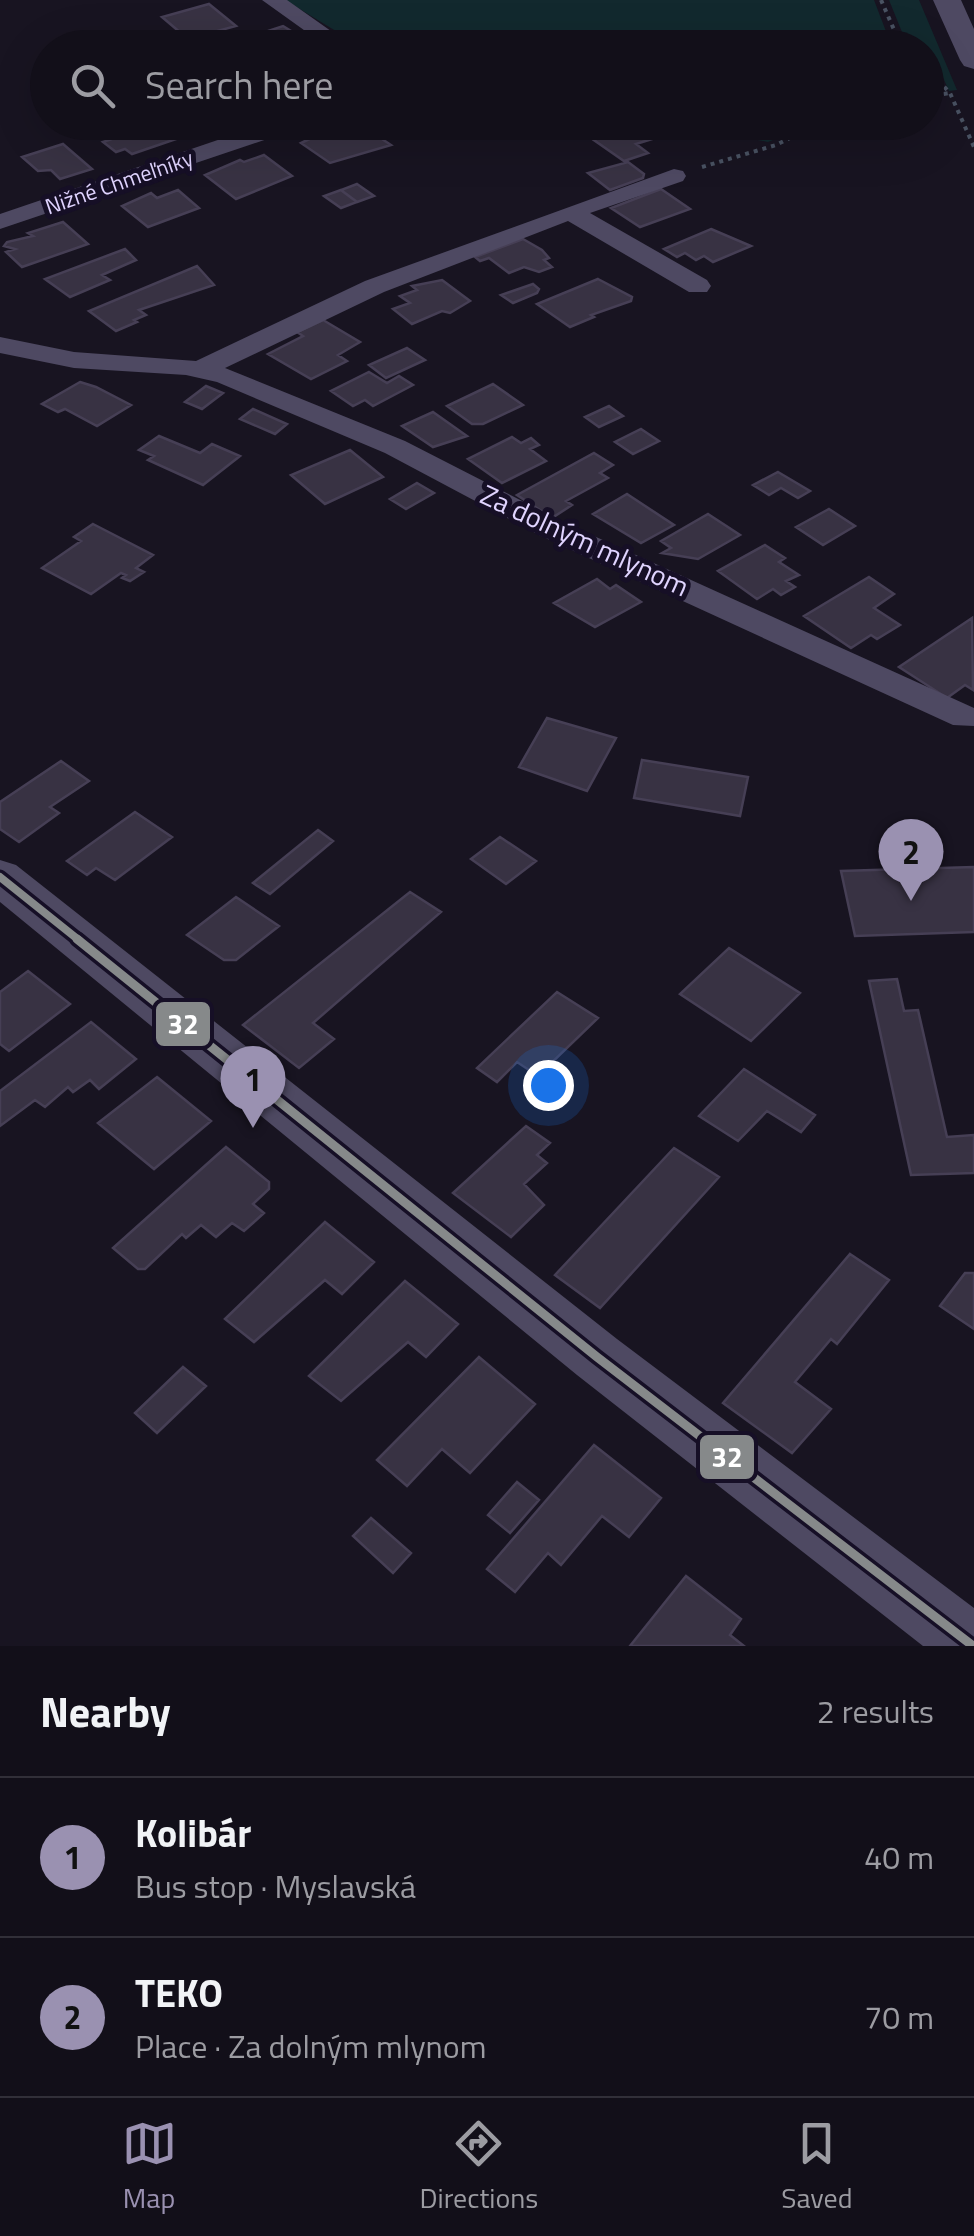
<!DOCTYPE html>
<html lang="en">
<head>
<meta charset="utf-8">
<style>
	:root { --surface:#120f19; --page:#1f1d26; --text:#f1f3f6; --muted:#9c9ca2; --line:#312f38; --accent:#9a91b1 }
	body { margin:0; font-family:"Titillium Web",sans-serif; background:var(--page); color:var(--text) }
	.you { position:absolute; left:548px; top:1085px; width:35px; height:35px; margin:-25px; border:8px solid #fff; border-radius:50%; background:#1a73e8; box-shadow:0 0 0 15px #1a73e833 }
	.badge { display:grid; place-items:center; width:65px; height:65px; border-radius:50%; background:var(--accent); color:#111; font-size:32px; font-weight:700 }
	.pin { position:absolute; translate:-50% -82px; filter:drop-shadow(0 2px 5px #0008) }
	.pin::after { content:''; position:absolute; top:52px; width:35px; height:30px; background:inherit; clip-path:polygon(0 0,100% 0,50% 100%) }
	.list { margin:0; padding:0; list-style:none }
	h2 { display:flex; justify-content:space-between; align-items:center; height:130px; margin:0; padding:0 40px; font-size:42px }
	h2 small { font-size:32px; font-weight:400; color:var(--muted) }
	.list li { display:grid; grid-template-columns:65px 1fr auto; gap:30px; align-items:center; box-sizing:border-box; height:160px; padding:0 40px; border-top:2px solid var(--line) }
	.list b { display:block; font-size:38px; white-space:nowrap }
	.list p { margin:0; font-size:32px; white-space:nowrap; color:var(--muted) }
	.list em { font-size:32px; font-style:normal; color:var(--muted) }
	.icon { flex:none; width:55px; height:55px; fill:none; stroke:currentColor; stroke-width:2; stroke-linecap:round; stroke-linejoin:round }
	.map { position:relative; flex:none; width:974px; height:1646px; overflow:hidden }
	.search { position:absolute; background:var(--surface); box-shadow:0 10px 40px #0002; left:30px; right:30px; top:30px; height:110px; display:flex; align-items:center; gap:25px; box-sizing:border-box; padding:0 35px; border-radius:55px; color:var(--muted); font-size:38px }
	.sheet { height:450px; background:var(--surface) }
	nav { display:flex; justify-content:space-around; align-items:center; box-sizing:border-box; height:140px; border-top:2px solid var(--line); background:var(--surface); font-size:28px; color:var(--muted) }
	nav a { display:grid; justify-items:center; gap:5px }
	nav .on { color:var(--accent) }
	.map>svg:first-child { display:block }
	.green { fill:#12292e }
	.building { fill:#383243; stroke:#463f55; stroke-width:2.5 }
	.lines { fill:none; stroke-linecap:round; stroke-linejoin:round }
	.path { stroke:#495262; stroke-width:4; stroke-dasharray:4 5; stroke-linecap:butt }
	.minor { fill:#4e4962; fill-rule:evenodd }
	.tertiary { fill:#4e4962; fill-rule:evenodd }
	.bus-1-far1-casing { stroke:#160f26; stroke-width:15 }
	.bus-1-casing { stroke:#160f26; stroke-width:16 }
	.bus-1-far1 { stroke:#86898a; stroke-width:8 }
	.bus-1 { stroke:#86898a; stroke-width:9 }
	.labels { text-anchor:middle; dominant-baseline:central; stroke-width:10; stroke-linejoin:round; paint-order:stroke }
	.far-street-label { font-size:22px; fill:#e0d4ff; stroke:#160f26 }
	.street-label { font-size:28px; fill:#e0d4ff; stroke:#160f26 }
	.line-badge { stroke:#160f26; stroke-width:4 }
	.badge-label { font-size:28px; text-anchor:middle; font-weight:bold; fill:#fff }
</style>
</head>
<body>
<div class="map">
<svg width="974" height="1646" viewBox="0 0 974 1646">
	<rect width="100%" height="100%" fill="#181421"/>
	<path class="green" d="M285,0H874L892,47H362Z
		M889,0H919L957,90L949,91L941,73L927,62L926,48L908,47Z
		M670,123L814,122V123L768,142Z"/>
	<path class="building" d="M209,4L236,26L188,39L162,17Z
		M283,26L319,48H271L253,36Z
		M155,122L176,139L132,154L125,149L116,152L103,142L112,139L105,132L121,124L119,123Z
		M618,122H626L652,139L636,144L648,153L624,161L591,138L602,134L596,130Z
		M358,123L391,145L330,163L301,143L326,131L329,133Z
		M63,144L92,169L60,179L51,170L38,171L22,157Z
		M264,155L292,176L236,199L205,175L240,160L244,162Z
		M628,162L644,174L643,178L610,190L588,173Z
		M357,184L374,196L357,202L341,190Z
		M661,189L690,209L640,227L611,208Z
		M178,190L199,208L148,227L122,206L151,193L157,198Z
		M341,190L357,202L341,208L324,196Z
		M63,222L88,244L22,267L6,252L15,249L4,246L7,242L33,236L28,233Z
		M711,229L751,246L713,262L704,256L696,260L685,253L677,257L664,249Z
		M523,239L542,250L549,258L544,260L552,267L539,272L524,267L509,273L489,258L480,261L475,257Z
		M125,249L136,260L102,275L110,280L70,297L45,279Z
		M197,266L214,285L139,310L146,315L134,320L137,322L116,331L89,311Z
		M598,279L632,297L631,301L591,315L594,317L570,327L537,304Z
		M442,280L470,301L450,313L442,311L412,324L393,309L410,303L400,296L417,290L412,286Z
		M533,284L539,289L537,293L513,303L501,295Z
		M323,320L360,342L338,355L347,361L311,379L268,354L303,336L297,332Z
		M407,348L425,360L386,378L369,365Z
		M369,372L387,383L399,376L413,385L373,406L365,400L353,406L331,391Z
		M80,382L96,387L131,405L97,426L65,409L58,412L42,404Z
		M493,384L523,405L483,424H472L447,406Z
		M206,386L223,393L202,409L185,402Z
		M609,406L623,416L599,427L585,417Z
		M253,409L287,424L275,434L240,419Z
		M433,412L467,436L433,447L402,426Z
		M641,429L659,441L633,454L615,442Z
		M159,436L200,453L212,444L240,456L203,485L148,460L154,456L139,450Z
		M512,437L521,443L531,438L539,445L530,449L546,461L502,483L468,459Z
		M350,450L383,477L325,504L291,475Z
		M594,453L613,465L600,473L608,478L566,501L572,505L552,518L517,495Z
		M778,472L810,491L798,498L781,488L769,495L753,485Z
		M417,483L434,493L406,509L390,499Z
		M627,494L674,525L641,543L593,514Z
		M829,509L855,526L823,545L796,527Z
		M708,514L740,535L698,559L662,553L671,548L661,541Z
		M93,524L153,555L136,568L144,572L130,581L122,578L126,575L121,573L91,594L42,568L81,541L74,537Z
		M765,545L785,558L779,562L799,575L786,581L795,587L781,595L773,589L757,599L718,571Z
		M869,577L894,594L874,608L900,625L877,639L871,635L851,648L804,616Z
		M597,579L610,589L616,585L641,602L595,627L554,603Z
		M972,618L973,690L965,685L947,698L899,667Z
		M547,718L616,738L587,791L519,767Z
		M642,760L748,777L740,816L634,798Z
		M61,761L89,781L50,807L59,813L19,842L0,829V802Z
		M135,812L172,837L115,880L96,868L87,875L67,861Z
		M318,830L333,841L270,894L253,883Z
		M500,837L536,861L506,884L471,859Z
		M974,867V932L855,936L841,871Z
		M410,892L441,912L313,1023L334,1039L299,1068L243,1025Z
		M236,897L279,926L236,960H224L187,935Z
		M729,948L800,993L751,1041L680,994Z
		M28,971L70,1004L9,1051L0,1044V992Z
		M897,979L904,1011L918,1010L947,1137L974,1135V1173L911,1175L869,981Z
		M557,992L598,1018L538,1076L517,1062L497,1082L477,1068Z
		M91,1022L136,1059L99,1089L90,1080L73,1092L68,1087L45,1107L35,1100L0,1126V1091Z
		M744,1069L815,1115L801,1132L767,1111L738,1141L699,1116Z
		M157,1077L211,1121L154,1169L98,1123Z
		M526,1126L550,1143L537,1155L547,1163L524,1184L544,1205L511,1237L453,1193Z
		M226,1147L269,1182V1189L253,1204L264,1213L244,1231L232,1223L216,1237L201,1225L186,1238L182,1234L145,1269H138L113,1248Z
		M674,1148L719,1177L600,1308L555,1275Z
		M325,1222L374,1262L342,1294L325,1280L254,1342L225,1319Z
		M850,1254L889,1280L837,1344L831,1339L795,1382L831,1409L792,1453L723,1403Z
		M965,1273H974V1329L940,1306Z
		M405,1281L458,1324L426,1357L408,1342L341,1401L309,1376Z
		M479,1357L535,1404L470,1473L442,1449L407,1486L377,1460Z
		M183,1367L206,1386L157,1433L135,1413Z
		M594,1445L661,1498L629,1537L602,1516L561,1565L548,1553L515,1592L487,1569Z
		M517,1482L539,1500L510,1533L488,1515Z
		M371,1518L411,1553L393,1573L353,1536Z
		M686,1576L741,1619L730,1635L744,1646H630Z"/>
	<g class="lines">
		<path class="path" d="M881,0L902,48
			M926,67L950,93L974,147
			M926,97L949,93
			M702,167L776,145L822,122"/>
		<path class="minor" d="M262,0H287L355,48H329Z
			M271,122H306L303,127L0,229V214Z
			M674,169L683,171L686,176L683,181L590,213L707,280L711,286L707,292H689L568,221L384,292L225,368L405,441L563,522L974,708V726L953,725L541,536L385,453L217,382L186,375L74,368L0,353V337L74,352L196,361L365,281Z"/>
		<path class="tertiary" d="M933,0H961L974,29V69L964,66L960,60Z
			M0,860L16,865L617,1339L974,1608V1646H923L577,1375L0,902Z"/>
		<g class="bus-1-far1-casing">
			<path id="bus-1-far1" d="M0,877L80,941"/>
		</g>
		<g class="bus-1-casing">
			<path id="bus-1" d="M77,939L597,1357L973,1646"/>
		</g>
		<use href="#bus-1-far1" class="bus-1-far1"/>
		<use href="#bus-1" class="bus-1"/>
	</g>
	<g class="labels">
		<g class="far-street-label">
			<text transform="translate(119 182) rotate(-19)">Nižné Chmeľníky</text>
		</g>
		<g class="street-label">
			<text transform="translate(585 540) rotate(25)">Za dolným mlynom</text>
		</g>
	</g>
	<g class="line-badge">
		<rect x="154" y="1000" width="58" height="48" rx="10" fill="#86898a"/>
		<rect x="698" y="1433" width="58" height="48" rx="10" fill="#86898a"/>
	</g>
	<g class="badge-label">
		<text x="183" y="1034">32</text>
		<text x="727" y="1467">32</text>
	</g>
</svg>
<div class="you"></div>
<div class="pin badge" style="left:253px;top:1128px">1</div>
<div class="pin badge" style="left:911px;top:901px">2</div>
<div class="search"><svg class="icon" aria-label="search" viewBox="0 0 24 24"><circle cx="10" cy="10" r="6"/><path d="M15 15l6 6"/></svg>Search here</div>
</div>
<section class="sheet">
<h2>Nearby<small>2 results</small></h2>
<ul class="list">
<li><span class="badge">1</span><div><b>Kolibár</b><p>Bus stop · Myslavská</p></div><em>40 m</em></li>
<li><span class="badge">2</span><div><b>TEKO</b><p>Place · Za dolným mlynom</p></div><em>70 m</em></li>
</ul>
</section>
<nav>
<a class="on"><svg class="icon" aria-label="map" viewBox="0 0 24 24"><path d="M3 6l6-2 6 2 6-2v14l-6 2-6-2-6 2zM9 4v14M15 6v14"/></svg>Map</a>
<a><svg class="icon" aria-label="directions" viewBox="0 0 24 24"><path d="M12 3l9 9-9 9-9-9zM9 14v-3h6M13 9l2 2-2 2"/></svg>Directions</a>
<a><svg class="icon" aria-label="saved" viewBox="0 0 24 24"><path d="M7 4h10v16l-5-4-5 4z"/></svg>Saved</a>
</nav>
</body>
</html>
